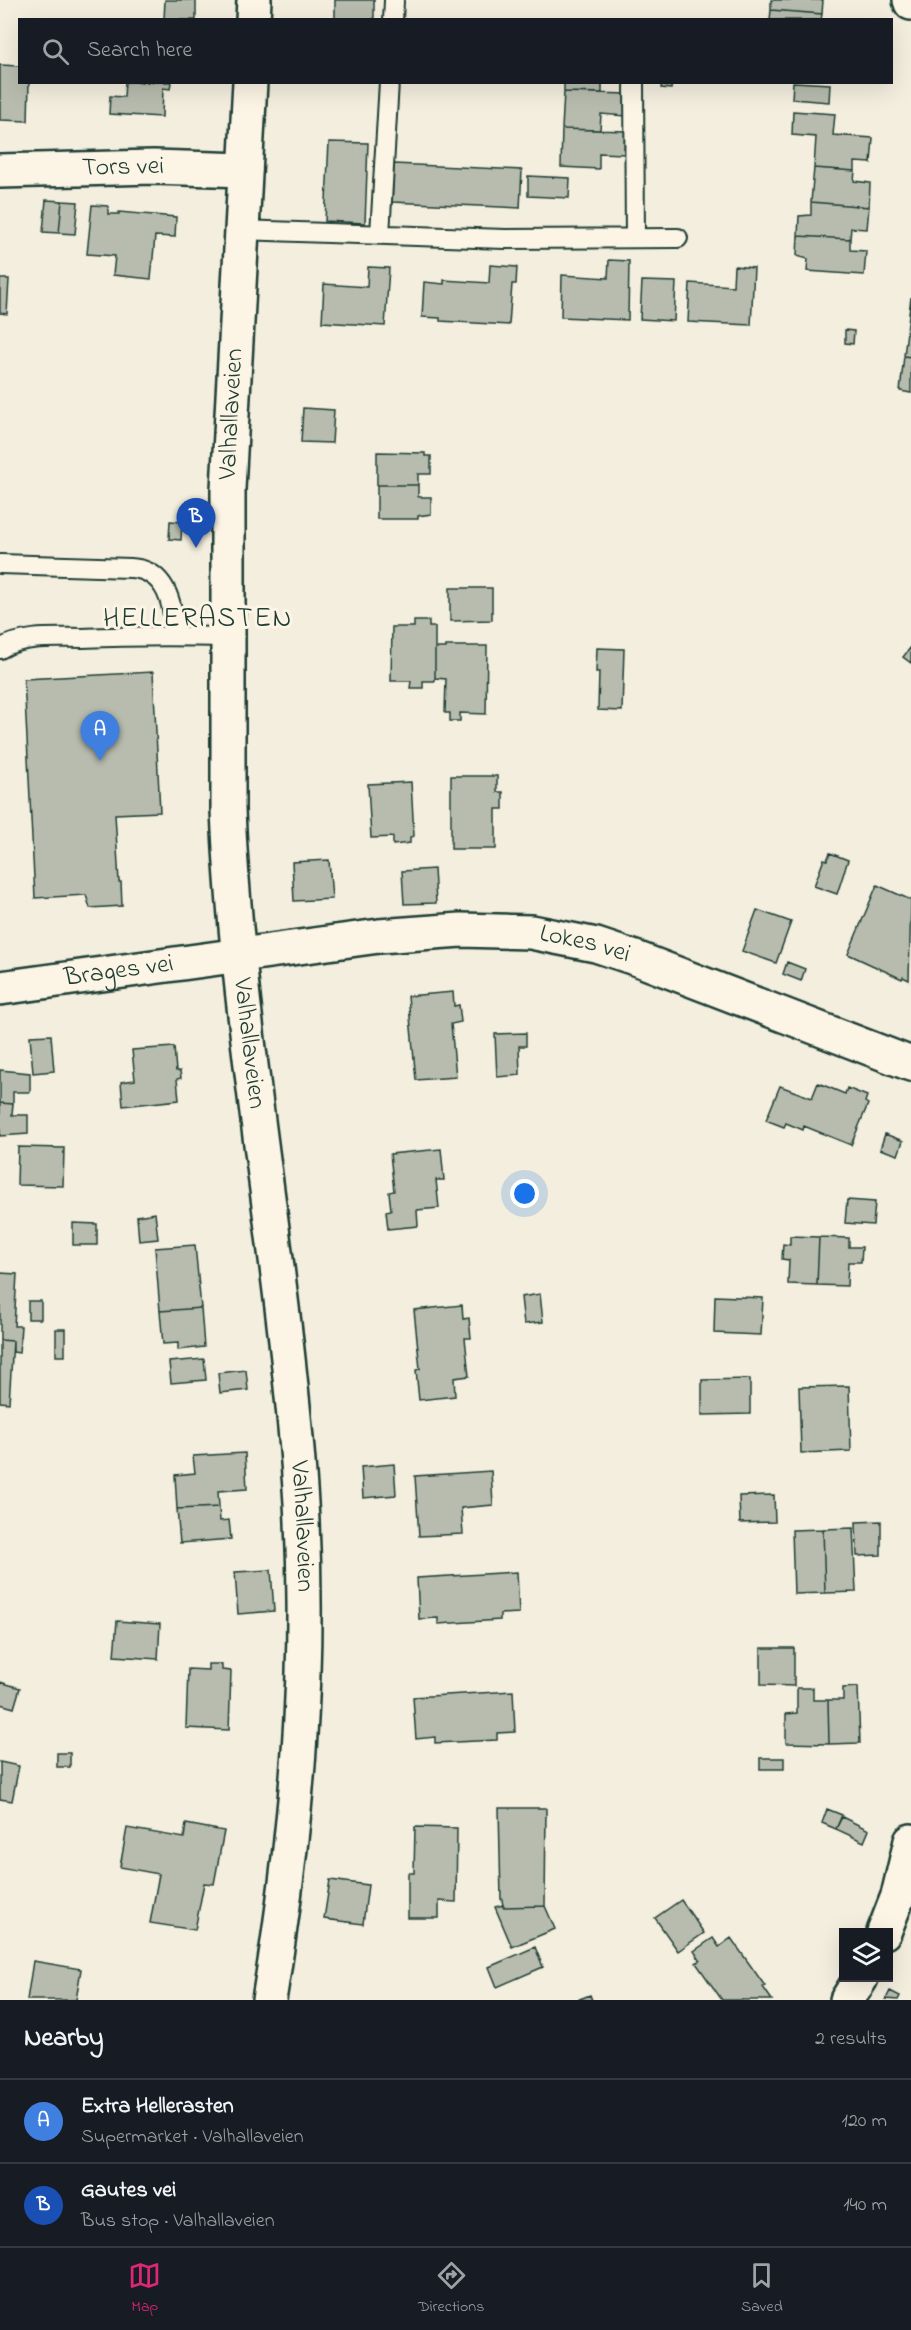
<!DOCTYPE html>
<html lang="en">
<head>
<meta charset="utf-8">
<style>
	:root { --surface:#171b24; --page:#242831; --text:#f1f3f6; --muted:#9ea1a6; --line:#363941; --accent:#db2777 }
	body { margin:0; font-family:"Indie Flower",sans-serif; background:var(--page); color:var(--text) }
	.controls { position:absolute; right:18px; bottom:18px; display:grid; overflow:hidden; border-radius:0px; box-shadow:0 6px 24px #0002 }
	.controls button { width:54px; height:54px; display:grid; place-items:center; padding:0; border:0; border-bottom:2px solid var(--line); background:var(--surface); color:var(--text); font:30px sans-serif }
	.you { position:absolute; left:525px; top:1194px; width:21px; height:21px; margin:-15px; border:4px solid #fff; border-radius:50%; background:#1a73e8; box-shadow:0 0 0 9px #1a73e833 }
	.badge { display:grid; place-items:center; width:39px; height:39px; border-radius:50%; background:var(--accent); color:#fff; font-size:20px; font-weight:700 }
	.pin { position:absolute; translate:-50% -50px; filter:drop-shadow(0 2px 3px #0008) }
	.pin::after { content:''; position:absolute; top:32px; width:21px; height:18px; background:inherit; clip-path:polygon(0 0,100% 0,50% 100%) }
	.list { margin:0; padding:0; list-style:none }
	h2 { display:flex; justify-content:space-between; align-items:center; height:78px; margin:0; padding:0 24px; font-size:26px }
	h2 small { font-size:20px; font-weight:400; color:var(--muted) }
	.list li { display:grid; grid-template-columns:39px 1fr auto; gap:18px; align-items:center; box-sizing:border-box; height:84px; padding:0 24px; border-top:2px solid var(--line) }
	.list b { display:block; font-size:22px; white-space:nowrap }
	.list p { margin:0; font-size:20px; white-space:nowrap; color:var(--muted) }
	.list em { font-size:20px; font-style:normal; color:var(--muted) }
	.icon { flex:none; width:33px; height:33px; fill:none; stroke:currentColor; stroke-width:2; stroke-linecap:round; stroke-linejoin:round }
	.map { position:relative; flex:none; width:911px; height:2000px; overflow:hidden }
	.search { position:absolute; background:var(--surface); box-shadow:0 6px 24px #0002; left:18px; right:18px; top:18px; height:66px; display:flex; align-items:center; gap:15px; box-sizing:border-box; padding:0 21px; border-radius:0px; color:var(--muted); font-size:22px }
	.sheet { height:246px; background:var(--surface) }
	nav { display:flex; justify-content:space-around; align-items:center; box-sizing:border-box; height:84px; border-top:2px solid var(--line); background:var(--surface); font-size:16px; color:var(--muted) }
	nav a { display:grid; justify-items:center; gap:3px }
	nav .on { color:var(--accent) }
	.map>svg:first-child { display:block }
	.building { fill:#b8bcae; stroke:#1f3d34; stroke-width:1.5 }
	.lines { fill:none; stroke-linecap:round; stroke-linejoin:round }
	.service-casing { stroke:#1f3d34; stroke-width:22 }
	.minor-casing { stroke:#1f3d34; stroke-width:38 }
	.tertiary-casing { stroke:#1f3d34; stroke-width:38 }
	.service { stroke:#fcf5e5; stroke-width:18 }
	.minor { stroke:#fcf5e5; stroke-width:33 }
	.tertiary { stroke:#fcf5e5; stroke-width:33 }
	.labels { text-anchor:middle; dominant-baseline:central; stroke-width:6; stroke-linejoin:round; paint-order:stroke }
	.street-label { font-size:26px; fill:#1f3d34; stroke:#fcf5e5 }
	.quarter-label { font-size:28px; letter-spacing:1.5px; fill:#1f3d34; stroke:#fcf5e5 }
</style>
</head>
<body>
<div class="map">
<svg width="911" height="2000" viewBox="0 0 911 2000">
	<rect width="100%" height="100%" fill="#f3eede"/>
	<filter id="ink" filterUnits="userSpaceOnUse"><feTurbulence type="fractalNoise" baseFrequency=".0167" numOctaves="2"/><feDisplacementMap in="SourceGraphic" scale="12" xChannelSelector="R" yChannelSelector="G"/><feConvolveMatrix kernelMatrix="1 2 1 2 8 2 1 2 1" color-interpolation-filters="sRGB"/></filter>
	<g filter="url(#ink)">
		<path class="building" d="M165,0H196V20H164Z
			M335,0H374V20H335Z
			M771,0H823L822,14L771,10Z
			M771,10L822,14L821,20H770Z
			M0,65L20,66V82H29L28,121L0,120Z
			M125,82H171L170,89L163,88L162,117L109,114L110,96L124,97Z
			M564,82H602V93L564,92Z
			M662,82H672L671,89L661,88Z
			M793,82L830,84L829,102L792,99Z
			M564,92L627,94L626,116L601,114L600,130L562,129Z
			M793,111L835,114L833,135L873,138L871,163L855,162V171L814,168L816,137L792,135Z
			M562,129L625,131L624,154L599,153V169L561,167Z
			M329,142L368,143L365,223L325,221Z
			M394,164L522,170L520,208L392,202Z
			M814,168L855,171L854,181L870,183L869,207L811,202Z
			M528,176L570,178L569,198L528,196Z
			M46,200L62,201L59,233L43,232Z
			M62,201L78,202L75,234L59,233Z
			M811,202L869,207L867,229L851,228L850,239L798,236L799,216L811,215Z
			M92,205L108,206V214H119V212L176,217L175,237L155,236L151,279L113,275L115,256L87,254Z
			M798,236L850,239V250L866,251L864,275L807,271L808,259L797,256Z
			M609,260L629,261L628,320L561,317L562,275L608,278Z
			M490,265L517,267L516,284H512L509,325L440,321V318L422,317L424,282L444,284V280L489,283Z
			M734,266L754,268L751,325L688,322L690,283L733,286Z
			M368,267L389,268L385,326L322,322L324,284L367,287Z
			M0,279H9L7,314L0,313Z
			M642,281L676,282L674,321L640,319Z
			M911,297V323H908Z
			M908,323H911V357L904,356Z
			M845,330L854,331L853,344L845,343Z
			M904,356L911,357V393L900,391Z
			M303,408L334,410L332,443L301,442Z
			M377,452L425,453V456H431V474H418V485H377Z
			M377,485H418V497H431V514L418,516V519H377Z
			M170,521L182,522L181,540L169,539Z
			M450,588H492V620L450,621Z
			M414,621H429V627H435V681H423V688H410L411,681H391L392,627H414Z
			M446,646H487L486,714L460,713V721H450V713H445L446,679L435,678V648H446Z
			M911,647V663L903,657Z
			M597,648L624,649L622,711L598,710L599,672H596Z
			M153,672L160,812L115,814L119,882H121L122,906L90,908L86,895L35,898L24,679Z
			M451,776H497V792H503V809H496V849H451Z
			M411,782L414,836L410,837V843L393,845V837L371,838L368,784Z
			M830,853L848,860L837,894L814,886L824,859L827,860Z
			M329,860L332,899L294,901L292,862Z
			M434,869L436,903L404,904L402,871Z
			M877,885L911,900L909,980L903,977L902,979L848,954Z
			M757,910L791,922L776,963L742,951Z
			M787,962L805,969L801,981L783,974Z
			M453,992L454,1006L459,1005L461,1022L451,1024L456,1077L416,1080L408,996Z
			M526,1033V1046H519L520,1075L497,1077L495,1034Z
			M51,1035L54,1071L33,1073L30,1036Z
			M174,1047L176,1071H180L181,1078L177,1079L179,1100L123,1106L121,1082L135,1080L132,1050Z
			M0,1070L30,1073V1092H13V1104L0,1103Z
			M818,1083L845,1094L847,1088L867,1096L865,1102L868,1104L851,1145L804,1126L803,1130L786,1123L784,1127L766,1120L780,1086L812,1098Z
			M0,1103L13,1104L12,1115H28V1134L0,1136Z
			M885,1134L903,1141L898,1155L880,1149Z
			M18,1147L64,1148L63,1186L17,1185Z
			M441,1149L444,1180H436L439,1208L417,1210L418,1226L388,1229L386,1211L391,1210L389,1192L394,1191L390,1154Z
			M847,1200L875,1202L873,1225L845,1223Z
			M155,1213L158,1239L139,1241L137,1216Z
			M73,1223L97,1224V1245H73Z
			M790,1236L819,1237L817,1285L788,1284L789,1260L782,1259L783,1244L790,1245Z
			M819,1237L849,1238V1247H862L861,1262H848L847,1286L817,1285Z
			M195,1245L201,1308L160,1311L155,1248Z
			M0,1273L17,1274L14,1326H21L19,1353L13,1352V1341L0,1340Z
			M540,1294L543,1322L524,1324L521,1297Z
			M715,1296L763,1298L761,1335L714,1333Z
			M28,1301H41V1319H28Z
			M462,1305L463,1319L469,1318L471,1338H465L469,1376L454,1378L455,1396L419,1400L416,1370L420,1369L414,1310Z
			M201,1308L204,1347L178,1350V1343L163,1344L160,1311Z
			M56,1329H65V1356H56Z
			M0,1340L13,1341L9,1403L0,1402Z
			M204,1359L206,1380L171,1383L169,1362Z
			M246,1370L248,1390L220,1393L218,1373Z
			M750,1379V1414L702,1415V1380Z
			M849,1386L851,1451L801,1453L799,1387Z
			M245,1453L247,1489L218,1491L219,1507L177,1509L175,1475L195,1473L193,1456Z
			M394,1464L396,1495L363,1498L361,1467Z
			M491,1471L493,1505L461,1508L463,1534L419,1536L415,1476Z
			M774,1495L775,1522L740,1523L739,1496Z
			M219,1507L220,1521L229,1520L231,1539L180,1543L177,1509Z
			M881,1521V1555L857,1556L856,1522Z
			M853,1528L856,1592L825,1593L823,1529Z
			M823,1529L825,1593L794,1594L792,1530Z
			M271,1570L274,1611L238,1614L235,1572Z
			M517,1572L519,1613L500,1614V1620L438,1624V1618L419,1619L417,1578Z
			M117,1621L160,1624L158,1659L114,1656Z
			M761,1648H794V1686L761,1685Z
			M208,1664H222V1670L231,1671L229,1730L186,1728L188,1669L208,1670Z
			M0,1682L20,1688L14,1708L0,1704Z
			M858,1687L860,1743L829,1744L828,1700H843V1688Z
			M797,1688H813V1700H828L829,1744L786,1743V1714L797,1713Z
			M513,1691L515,1732L497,1733V1740L435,1743V1737L416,1739L413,1697Z
			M57,1753H70V1767H57Z
			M760,1758H784V1769H760Z
			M0,1762L19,1766L12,1801L0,1799Z
			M499,1808H546L545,1906L503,1907L502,1899H501Z
			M827,1809L842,1815L836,1829L822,1823Z
			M842,1817L869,1830L864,1842L836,1829Z
			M186,1824L224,1831L214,1884L204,1883L195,1930L150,1923L159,1874L120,1867L127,1828L184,1838Z
			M415,1827L457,1828L456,1902L439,1901V1918H408V1873H414Z
			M330,1880L368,1885L363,1924L324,1919Z
			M681,1900L704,1933L678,1951L655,1918Z
			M503,1905V1907L545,1906L555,1929L512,1947L495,1907Z
			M713,1938L719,1947L731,1938L765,1986L763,1987L772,2000H722L696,1963L700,1960L694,1951Z
			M535,1947L543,1967L497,1987L489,1967Z
			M33,1961L81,1969L76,2000H27Z
			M890,1991L900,1996L898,2000L886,1999Z
			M590,1995L592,2000H577Z"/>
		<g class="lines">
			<g class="service-casing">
				<path id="service" d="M393,20L394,1
					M634,82L635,238
					M242,230L505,239L678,238
					M380,234L389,82
					M0,564L131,568C167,570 174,606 175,636
					M0,649C23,635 56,638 82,638C130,636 178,636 226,637"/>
			</g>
			<g class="minor-casing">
				<g id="minor">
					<path d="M910,0L911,3"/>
					<path id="s1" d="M0,171L153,167L245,170"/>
					<path id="s2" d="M0,988L379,936L461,930L531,932L596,945L638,959L911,1064"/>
					<path d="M884,1932L898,1896L911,1841"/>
					<path d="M847,2000L861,1978"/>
				</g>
			</g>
			<g class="tertiary-casing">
				<g id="tertiary">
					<path d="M253,20L254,0"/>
					<path id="s3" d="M250,82L228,489V810C238,1042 286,1271 301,1503C311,1670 296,1835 269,2000"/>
				</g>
			</g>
			<use href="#service" class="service"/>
			<use href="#minor" class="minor"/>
			<use href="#tertiary" class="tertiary"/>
		</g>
	</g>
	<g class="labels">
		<g class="street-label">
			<text stroke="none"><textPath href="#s1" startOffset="123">Tors vei</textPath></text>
			<text transform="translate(232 414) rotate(-87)">Valhallaveien</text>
			<text stroke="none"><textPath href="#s2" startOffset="590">Lokes vei</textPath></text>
			<text stroke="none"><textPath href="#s2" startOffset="120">Brages vei</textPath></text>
			<text stroke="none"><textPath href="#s3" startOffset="963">Valhallaveien</textPath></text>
			<text stroke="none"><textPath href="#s3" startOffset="1449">Valhallaveien</textPath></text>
		</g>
		<g class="quarter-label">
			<text x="198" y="619">HELLERASTEN</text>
		</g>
	</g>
</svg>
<div class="controls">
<button><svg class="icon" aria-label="layers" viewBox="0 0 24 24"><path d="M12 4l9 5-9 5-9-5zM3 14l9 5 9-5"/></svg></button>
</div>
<div class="you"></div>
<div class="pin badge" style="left:100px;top:761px;background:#3f7fe0">A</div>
<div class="pin badge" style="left:196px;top:548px;background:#1a4fb4">B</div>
<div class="search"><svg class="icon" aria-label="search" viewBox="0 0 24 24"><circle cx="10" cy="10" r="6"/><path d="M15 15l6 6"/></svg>Search here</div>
</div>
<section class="sheet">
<h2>Nearby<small>2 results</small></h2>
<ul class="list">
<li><span class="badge" style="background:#3f7fe0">A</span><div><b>Extra Hellerasten</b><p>Supermarket · Valhallaveien</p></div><em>120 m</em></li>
<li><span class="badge" style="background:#1a4fb4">B</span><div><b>Gautes vei</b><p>Bus stop · Valhallaveien</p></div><em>140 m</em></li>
</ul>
</section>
<nav>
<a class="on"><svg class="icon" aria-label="map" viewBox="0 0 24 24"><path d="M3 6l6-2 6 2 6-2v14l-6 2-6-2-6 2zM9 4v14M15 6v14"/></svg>Map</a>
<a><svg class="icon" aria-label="directions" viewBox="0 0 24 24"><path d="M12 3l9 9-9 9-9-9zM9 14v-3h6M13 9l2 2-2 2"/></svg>Directions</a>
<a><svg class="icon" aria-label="saved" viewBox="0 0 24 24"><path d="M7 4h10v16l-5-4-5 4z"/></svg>Saved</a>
</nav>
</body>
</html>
